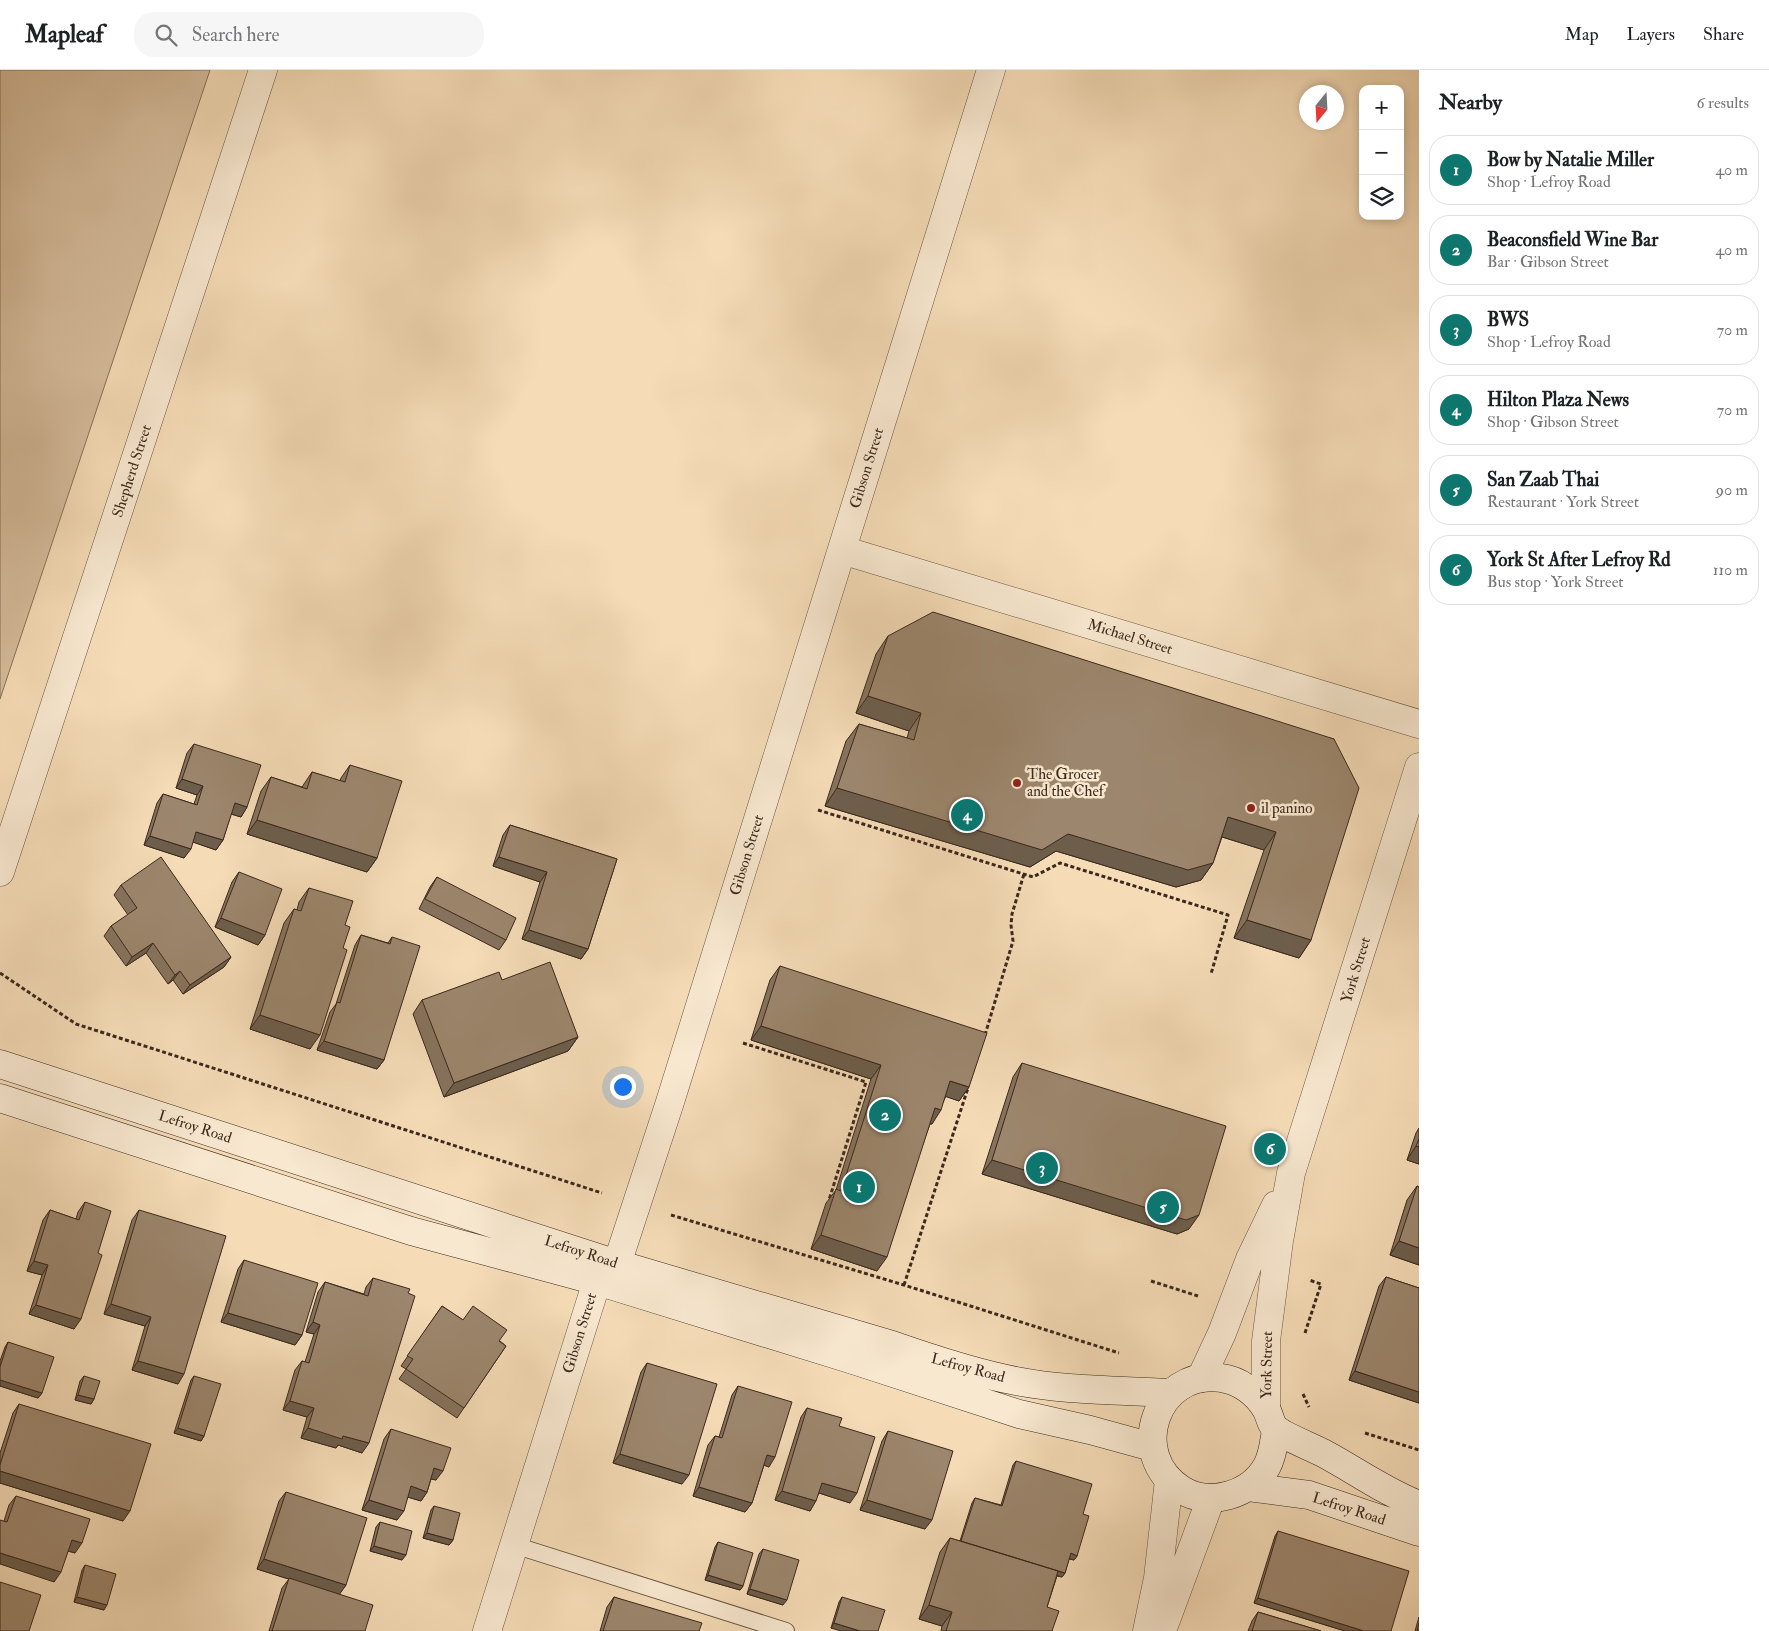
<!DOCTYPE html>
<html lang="en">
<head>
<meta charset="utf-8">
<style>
	:root { --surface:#fff; --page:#f6f6f6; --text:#202124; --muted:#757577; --line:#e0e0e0; --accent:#0f766e }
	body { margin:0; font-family:"IM FELL Double Pica",serif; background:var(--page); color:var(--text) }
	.controls { position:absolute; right:15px; top:15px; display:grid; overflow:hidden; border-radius:10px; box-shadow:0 2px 8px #0003 }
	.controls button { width:45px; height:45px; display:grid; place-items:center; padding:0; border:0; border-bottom:1px solid var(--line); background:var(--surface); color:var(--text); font:25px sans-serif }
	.compass { position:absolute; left:1299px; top:15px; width:45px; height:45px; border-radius:50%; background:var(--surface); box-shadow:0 2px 8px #0003; rotate:198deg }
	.you { position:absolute; left:622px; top:1016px; width:18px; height:18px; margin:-12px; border:4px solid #fff; border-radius:50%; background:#1a73e8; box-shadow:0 0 0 8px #1a73e833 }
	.badge { display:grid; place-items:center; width:32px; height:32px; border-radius:50%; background:var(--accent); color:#fff; font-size:16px; font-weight:700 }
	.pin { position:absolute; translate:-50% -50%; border:2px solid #fff; box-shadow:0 1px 5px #0006 }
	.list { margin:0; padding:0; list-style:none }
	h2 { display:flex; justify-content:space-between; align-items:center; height:65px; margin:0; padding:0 20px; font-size:21px }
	h2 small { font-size:16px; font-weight:400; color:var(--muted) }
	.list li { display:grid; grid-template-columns:32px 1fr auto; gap:15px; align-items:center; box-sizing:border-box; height:70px; margin:0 10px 10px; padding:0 10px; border:1px solid var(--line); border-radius:20px }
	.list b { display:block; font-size:19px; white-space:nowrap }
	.list p { margin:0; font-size:16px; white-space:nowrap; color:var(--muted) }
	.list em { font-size:16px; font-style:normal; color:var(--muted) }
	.icon { flex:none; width:28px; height:28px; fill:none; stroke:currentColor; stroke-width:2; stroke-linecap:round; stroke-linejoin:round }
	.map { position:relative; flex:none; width:1419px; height:1561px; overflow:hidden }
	header { display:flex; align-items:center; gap:30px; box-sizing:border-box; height:70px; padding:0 25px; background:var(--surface); border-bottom:1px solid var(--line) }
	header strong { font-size:24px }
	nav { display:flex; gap:28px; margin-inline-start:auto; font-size:18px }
	.search { width:350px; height:45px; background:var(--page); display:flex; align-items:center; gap:12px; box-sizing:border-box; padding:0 18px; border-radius:20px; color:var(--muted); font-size:19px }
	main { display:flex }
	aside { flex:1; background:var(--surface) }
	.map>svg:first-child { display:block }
	.green { fill:#d6bd9d; stroke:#89725d }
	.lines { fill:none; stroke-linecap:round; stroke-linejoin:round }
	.lane-casing { stroke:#6a5544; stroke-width:18 }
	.street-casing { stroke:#6a5544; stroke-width:29 }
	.secondary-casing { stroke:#3c281d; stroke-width:29 }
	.path { stroke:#3c281d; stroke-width:3; stroke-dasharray:4 2.5; stroke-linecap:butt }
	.lane { stroke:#f8e8d0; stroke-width:16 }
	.street { stroke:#f8e8d0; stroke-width:28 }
	.secondary { stroke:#f8e8d0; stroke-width:28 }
	.wall { fill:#86735e; stroke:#3c281d }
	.shaded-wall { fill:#6d5e4c; stroke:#3c281d }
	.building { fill:#9c866d; stroke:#3c281d }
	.poi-dot { fill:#8f2418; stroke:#f8e8d0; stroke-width:2 }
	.labels { text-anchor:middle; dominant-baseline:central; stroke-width:5; stroke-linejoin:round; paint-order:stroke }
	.street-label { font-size:15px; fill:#3c281d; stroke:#f8e8d0 }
	.poi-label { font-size:15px; fill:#3c281d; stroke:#f8e8d0; text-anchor:start }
</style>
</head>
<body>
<header>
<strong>Mapleaf</strong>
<div class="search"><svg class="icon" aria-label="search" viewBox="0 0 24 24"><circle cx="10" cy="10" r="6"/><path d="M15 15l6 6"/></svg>Search here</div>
<nav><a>Map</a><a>Layers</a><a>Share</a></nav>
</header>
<main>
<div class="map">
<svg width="1419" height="1561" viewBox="0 0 1419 1561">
	<rect width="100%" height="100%" fill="#f5dcb7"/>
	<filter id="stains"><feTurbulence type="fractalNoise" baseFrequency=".004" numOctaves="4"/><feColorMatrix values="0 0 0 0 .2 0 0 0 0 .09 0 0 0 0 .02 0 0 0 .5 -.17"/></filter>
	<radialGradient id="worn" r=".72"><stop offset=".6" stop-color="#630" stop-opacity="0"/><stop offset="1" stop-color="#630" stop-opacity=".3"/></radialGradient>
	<path class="green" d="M0,0H210L0,629Z"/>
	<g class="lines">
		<g class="lane-casing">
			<path id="lane" d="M514,1475L786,1561"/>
		</g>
		<g class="street-casing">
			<path id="street" d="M842,480L1419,654
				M0,802L263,0
				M1201,1308L1222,1263L1250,1189L1276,1135
				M1266,1338V1271L1279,1171L1291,1103L1419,697
				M487,1561L597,1211L617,1194L670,1032L991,0
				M1147,1561L1158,1508L1169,1410
				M1162,1561L1211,1428"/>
		</g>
		<g class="secondary-casing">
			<path id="secondary" d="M0,994L617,1194L892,1275C932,1289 974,1303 1016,1311C1067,1321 1120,1320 1171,1323
				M0,1028L411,1161L597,1211L850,1289L1019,1344L1090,1360L1152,1377
				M1276,1360C1274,1372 1273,1385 1267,1396C1251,1425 1210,1437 1182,1420C1126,1385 1156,1299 1221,1308C1239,1310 1257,1323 1266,1339C1270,1345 1270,1354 1276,1359C1283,1366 1312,1377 1323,1383C1355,1400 1385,1422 1419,1435
				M1248,1417L1309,1425L1419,1462"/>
		</g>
		<path class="path" d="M818,740L1033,807L1060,793L1228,845L1211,904
			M0,903L76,954L602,1123
			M985,965L1013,871L1011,855L1012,844L1024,804
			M743,973L866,1012L829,1130
			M671,1145L904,1215L1119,1283
			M1151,1211L1198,1226
			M904,1215L968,1018
			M1305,1263L1321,1214L1309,1210
			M1303,1324L1309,1337
			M1365,1363L1419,1380"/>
		<use href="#lane" class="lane"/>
		<use href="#street" class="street"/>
		<use href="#secondary" class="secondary"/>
	</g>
	<path class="wall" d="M888,566L1334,669L1311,870L1299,888L1234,868L1264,780L1222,767L1213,793L1201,810L1176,817L1056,781L1030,797L825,736L846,671L859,654L907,668L909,661L856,643L876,584Z
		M194,674L247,737L241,747L231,744L223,770L216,780L193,772L184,788L144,775L157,733L163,724L194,734L197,725L176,718L187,683Z
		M350,695L377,788L367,802L247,764L261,721L271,707L302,717L312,702L340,711L341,708Z
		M510,755L617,789L588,879L581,889L522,869L540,812L493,796L503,765Z
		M239,802L265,865L258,875L215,857L232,812Z
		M437,807L506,870L499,880L419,839L430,817Z
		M121,815L231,887L224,897L183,924L173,910L168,914L146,883L126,896L104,866L111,856L128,845L114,825Z
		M309,818L345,855L310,979L250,959L284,853L294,839L297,840L299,832Z
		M361,865L388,873L392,867L384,990L377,999L317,980L330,942L336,934L355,875Z
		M780,896L969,1017L959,1031L946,1026L932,1054H930L877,1201L811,1179L826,1133L836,1120L871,1009L751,970L770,910Z
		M502,910L578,967L568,981L444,1027L413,944L422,930Z
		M1022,993L1189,1159L1177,1164L982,1104L1013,1007Z
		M1419,1058V1094L1407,1090L1416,1063Z
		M1417,1116L1419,1117V1195L1390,1185L1407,1130Z
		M85,1132L74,1259L29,1244L42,1205L27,1201L43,1150L50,1140L76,1149L78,1142Z
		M139,1140L178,1314L132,1300L145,1256L104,1244L132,1150Z
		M244,1190L302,1265L295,1275L221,1252L238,1199Z
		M1386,1207L1419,1218V1333L1349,1310L1379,1216Z
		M373,1208L362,1383L338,1375L336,1378L301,1368L307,1347L283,1340L295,1300L302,1291L305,1292L314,1264L306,1262L318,1222L325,1212L364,1224L366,1217Z
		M442,1236L463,1250L500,1271L506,1276L457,1348L399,1309L406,1299L401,1296Z
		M8,1272L42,1323L38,1328L0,1316V1291L5,1277Z
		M647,1293L682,1414L613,1393L641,1302Z
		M84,1306L94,1329L91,1334L75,1330L80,1311Z
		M194,1306L204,1366L201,1371L174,1363L191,1310Z
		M738,1316L769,1397L764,1395L752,1433L745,1442L693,1426L708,1375L715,1366L719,1367L732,1325Z
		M19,1334L123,1451L0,1413V1383L13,1343Z
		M807,1338L839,1356L850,1433L819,1423L810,1441L775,1430L801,1347Z
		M391,1359L436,1410L431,1409L427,1422L421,1431L408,1427L397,1450L362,1440L384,1369Z
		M888,1361L925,1459L860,1440L882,1371Z
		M1016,1391L1083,1444L1077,1486L1074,1490L1069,1489L1065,1503L1062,1507L1057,1506L1047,1537L1052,1561H941L942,1556L919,1549L940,1482L950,1468L960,1471L972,1433L975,1428L1001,1435L1013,1395Z
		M286,1422L346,1515L339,1524L365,1561H269L282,1518L289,1509L257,1499L279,1431Z
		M16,1426L75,1483L68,1481L54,1512L4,1451L9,1435Z
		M434,1436L453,1470L449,1475L423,1468L431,1440Z
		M380,1452L402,1490L370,1481L376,1457Z
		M1278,1461L1391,1561H1345L1254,1533L1275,1466Z
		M718,1472L743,1516L740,1520L705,1510L715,1477Z
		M763,1479L783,1535L747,1524L759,1484Z
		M85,1495L104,1540L74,1532L82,1500Z
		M614,1527L699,1561H600L607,1537Z
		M842,1527L878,1561L831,1558L839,1532Z
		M1258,1542L1321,1561H1248L1252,1551Z
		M1419,1547V1561H1415Z"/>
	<path class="shaded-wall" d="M868,626L921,643L909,661L856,643Z
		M182,709L203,716L197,725L176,718Z
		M837,718L1068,764L1213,793L1201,810L1176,817L1056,781L1030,797L825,736Z
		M235,733L247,737L241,747L228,743Z
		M1228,747L1276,762L1264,780L1216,765Z
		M257,750L377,788L367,802L247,764Z
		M196,762L223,770L216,780L190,771Z
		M150,766L191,779L184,788L144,775Z
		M499,787L547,802L540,812L493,796Z
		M221,848L265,865L258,875L215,857Z
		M1247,850L1311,870L1299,888L1234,868Z
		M529,860L588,879L581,889L522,869Z
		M153,873L146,883L126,896L132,887Z
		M231,887L224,897L183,924L190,915Z
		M180,901L173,910L168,914L175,905Z
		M260,945L320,965L310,979L250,959Z
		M761,956L881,995L871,1009L751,970Z
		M578,967L568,981L444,1027L454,1013Z
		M324,971L384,990L377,999L317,980Z
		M950,1011L969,1017L959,1031L941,1025Z
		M935,1038L941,1040L932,1054L925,1052Z
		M1416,1076L1419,1077V1094L1407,1090Z
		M992,1090L1199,1145L1189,1159L1177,1164L982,1104Z
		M821,1165L887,1187L877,1201L811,1179Z
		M1399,1171L1419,1178V1195L1390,1185Z
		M34,1191L48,1195L42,1205L27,1201Z
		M111,1234L151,1247L145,1256L104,1244Z
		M36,1235L81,1249L74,1259L29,1244Z
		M228,1243L302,1265L295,1275L221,1252Z
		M313,1252L320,1255L314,1264L306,1262Z
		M138,1291L184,1304L178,1314L132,1300Z
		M1355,1301L1419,1322V1333L1349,1310Z
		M0,1310L42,1323L38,1328L0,1316Z
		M78,1325L94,1329L91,1334L75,1330Z
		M290,1331L314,1338L307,1347L283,1340Z
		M178,1358L204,1366L201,1371L174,1363Z
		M308,1358L343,1366L369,1373L362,1383L338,1375L336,1378L301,1368Z
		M620,1384L689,1405L682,1414L613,1393Z
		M767,1385L775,1387L769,1397L760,1394Z
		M434,1398L443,1401L436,1410L428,1408Z
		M0,1401L130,1441L123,1451L0,1413Z
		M822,1413L857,1423L850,1433L816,1422Z
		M411,1416L427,1422L421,1431L404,1426Z
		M699,1417L752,1433L745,1442L693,1426Z
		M782,1421L816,1431L810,1441L775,1430Z
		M369,1430L404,1441L397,1450L362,1440Z
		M867,1430L932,1450L925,1459L860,1440Z
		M427,1463L453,1470L449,1475L423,1468Z
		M72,1470L82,1473L75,1483L65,1480Z
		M374,1476L406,1485L402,1490L370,1481Z
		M958,1476L1065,1503L1062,1507Z
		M0,1483L61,1502L54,1512L0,1494Z
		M1071,1483L1077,1486L1074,1490L1067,1488Z
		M264,1489L346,1515L339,1525L257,1499Z
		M708,1505L743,1516L740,1520L705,1510Z
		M750,1519L787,1530L783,1535L747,1524Z
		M77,1527L107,1535L104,1540L74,1532Z
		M1258,1528L1364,1561H1345L1254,1533Z
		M929,1535L952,1542L942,1556L919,1549Z
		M834,1553L860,1561H841L831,1558Z"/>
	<path class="building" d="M933,542L1334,669L1359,718L1311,870L1247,850L1276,762L1228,747L1213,793L1188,800L1068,764L1042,780L837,718L859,654L914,670L921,643L868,626L888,566Z
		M194,674L261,695L247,737L235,733L223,770L196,762L191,779L150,766L163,724L197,735L203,716L182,709Z
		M350,695L402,711L377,788L257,750L271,707L307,719L312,702L345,712Z
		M510,755L617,789L588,879L529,860L547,802L499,787Z
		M161,787L231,887L190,915L180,901L175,905L153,873L132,887L111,856L137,838L121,815Z
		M239,802L282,819L265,865L221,848Z
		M437,807L516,848L506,870L425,829Z
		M309,818L353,831L345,855L350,857L343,878L347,880L320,965L260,945L294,839L301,841Z
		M361,865L390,874L392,867L420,876L384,990L324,971L337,932L340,933Z
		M550,892L578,967L454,1013L422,930L499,902L502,910Z
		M780,896L987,963L969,1017L950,1011L941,1040L935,1038L887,1187L821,1165L836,1119L841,1121L881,995L761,956Z
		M1022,993L1226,1056L1199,1145L1186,1150L992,1090Z
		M1419,1069V1077L1416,1076Z
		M1417,1116L1419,1117V1178L1399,1171Z
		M85,1132L111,1141L98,1183L102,1185L81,1249L36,1235L48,1195L34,1191L50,1140L79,1150Z
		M139,1140L226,1166L184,1304L138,1291L151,1247L111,1234Z
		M244,1190L318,1213L302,1265L228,1243Z
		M1386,1207L1419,1218V1322L1355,1301Z
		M373,1208L410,1219L408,1223L415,1226L369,1373L343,1366L342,1369L308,1358L314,1338L290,1331L302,1291L309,1293L320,1255L313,1252L325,1212L368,1226Z
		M442,1236L463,1250L473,1236L507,1260L499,1271L506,1276L464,1338L406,1299L413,1289L407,1286Z
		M8,1272L54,1287L42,1323L0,1310V1297Z
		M647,1293L717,1314L689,1405L620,1384Z
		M84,1306L100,1311L94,1329L78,1325Z
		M194,1306L221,1314L204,1366L178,1358Z
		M738,1316L792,1332L775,1387L767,1385L752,1433L699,1417L715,1366L722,1368Z
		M19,1334L151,1374L130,1441L0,1401V1395Z
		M807,1338L842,1348L839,1356L875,1367L857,1423L822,1413L816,1431L782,1421Z
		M391,1359L451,1378L443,1401L434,1398L427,1422L411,1416L404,1441L369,1430Z
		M888,1361L953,1381L932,1450L867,1430Z
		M1016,1391L1092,1414L1083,1444L1089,1446L1077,1486L1071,1483L1065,1503L961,1471L975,1428L1002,1436Z
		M286,1422L367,1448L346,1515L264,1489Z
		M16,1426L90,1449L82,1473L72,1470L61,1502L0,1483V1450L7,1452Z
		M434,1436L460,1443L453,1470L427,1463Z
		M380,1452L412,1461L406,1485L374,1476Z
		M1278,1461L1409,1501L1391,1561H1364L1258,1528Z
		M950,1468L1058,1501L1047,1537L1059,1541L1052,1561H946L952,1542L929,1535Z
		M718,1472L753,1483L743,1516L708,1505Z
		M763,1479L799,1490L787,1530L750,1519Z
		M85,1495L116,1504L107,1535L77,1527Z
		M289,1508L373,1535L365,1561H272Z
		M0,1512L41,1525L29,1561H0Z
		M614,1527L702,1553L699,1561H603Z
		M842,1527L885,1540L878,1561H860L834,1553Z
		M1258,1542L1321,1561H1252Z
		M1419,1553V1561H1417Z"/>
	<g class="poi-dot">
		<circle cx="1017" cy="713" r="5"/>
		<circle cx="1251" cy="738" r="5"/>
	</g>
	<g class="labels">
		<g class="street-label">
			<text transform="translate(867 398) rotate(-73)">Gibson Street</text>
			<text transform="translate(132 401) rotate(-72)">Shepherd Street</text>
			<text transform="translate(1130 567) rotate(17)">Michael Street</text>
			<text transform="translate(747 785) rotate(-73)">Gibson Street</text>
			<text transform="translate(1356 900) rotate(-73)">York Street</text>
			<text transform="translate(195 1057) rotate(18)">Lefroy Road</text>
			<text transform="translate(581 1182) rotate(18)">Lefroy Road</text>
			<text transform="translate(580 1263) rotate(-73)">Gibson Street</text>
			<text transform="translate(1267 1295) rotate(-89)">York Street</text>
			<text transform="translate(968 1298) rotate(15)">Lefroy Road</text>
			<text transform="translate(1349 1439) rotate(18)">Lefroy Road</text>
		</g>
		<g class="poi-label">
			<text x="1027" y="704">The Grocer<tspan x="1027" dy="17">and the Chef</tspan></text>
			<text x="1261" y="738">il panino</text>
		</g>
	</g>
	<rect width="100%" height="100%" filter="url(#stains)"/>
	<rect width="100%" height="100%" fill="url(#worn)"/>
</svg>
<div class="controls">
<button>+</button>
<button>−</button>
<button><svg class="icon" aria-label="layers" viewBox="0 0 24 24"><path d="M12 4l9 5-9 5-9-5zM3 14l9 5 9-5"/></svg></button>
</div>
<svg class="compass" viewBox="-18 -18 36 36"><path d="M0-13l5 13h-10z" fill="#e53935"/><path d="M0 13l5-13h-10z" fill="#757577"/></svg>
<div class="you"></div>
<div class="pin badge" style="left:859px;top:1117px">1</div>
<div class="pin badge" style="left:885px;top:1045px">2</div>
<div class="pin badge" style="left:1042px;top:1098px">3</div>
<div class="pin badge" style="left:967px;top:745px">4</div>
<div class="pin badge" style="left:1163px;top:1137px">5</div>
<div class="pin badge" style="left:1270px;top:1079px">6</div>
</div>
<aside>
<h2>Nearby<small>6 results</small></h2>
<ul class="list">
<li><span class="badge">1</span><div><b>Bow by Natalie Miller</b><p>Shop · Lefroy Road</p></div><em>40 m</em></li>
<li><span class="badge">2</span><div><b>Beaconsfield Wine Bar</b><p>Bar · Gibson Street</p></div><em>40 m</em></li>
<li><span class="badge">3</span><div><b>BWS</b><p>Shop · Lefroy Road</p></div><em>70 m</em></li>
<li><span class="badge">4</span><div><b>Hilton Plaza News</b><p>Shop · Gibson Street</p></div><em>70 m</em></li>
<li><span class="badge">5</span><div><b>San Zaab Thai</b><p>Restaurant · York Street</p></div><em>90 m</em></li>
<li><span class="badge">6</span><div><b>York St After Lefroy Rd</b><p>Bus stop · York Street</p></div><em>110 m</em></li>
</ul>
</aside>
</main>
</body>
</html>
